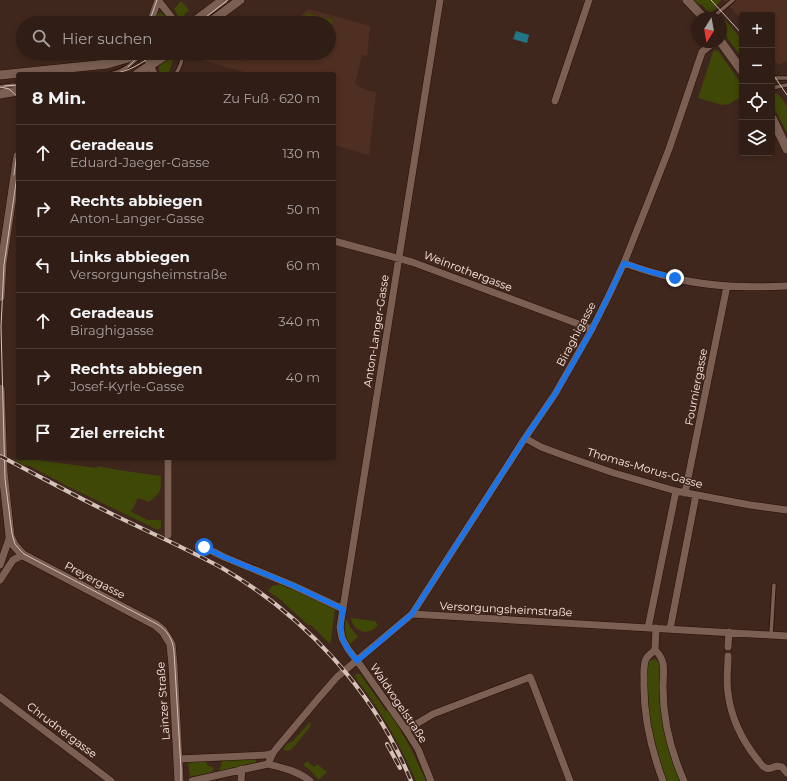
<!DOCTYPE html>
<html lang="de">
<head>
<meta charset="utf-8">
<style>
	:root { --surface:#301d16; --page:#38261f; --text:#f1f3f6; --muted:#a8a2a1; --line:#4b3b35 }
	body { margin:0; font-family:Montserrat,sans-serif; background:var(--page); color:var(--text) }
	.controls { position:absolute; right:12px; top:12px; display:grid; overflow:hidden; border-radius:4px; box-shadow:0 2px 6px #0003 }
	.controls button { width:36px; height:36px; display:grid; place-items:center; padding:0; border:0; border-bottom:1px solid var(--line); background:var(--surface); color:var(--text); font:20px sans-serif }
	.compass { position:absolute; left:691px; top:12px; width:36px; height:36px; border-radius:50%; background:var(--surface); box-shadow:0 2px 6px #0003; rotate:191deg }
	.stop { position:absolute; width:12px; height:12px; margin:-9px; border:3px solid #1a73e8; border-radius:50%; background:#fff }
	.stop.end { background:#1a73e8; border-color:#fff; box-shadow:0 1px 4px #0008 }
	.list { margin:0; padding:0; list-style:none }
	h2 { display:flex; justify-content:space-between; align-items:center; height:52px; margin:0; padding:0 16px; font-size:17px }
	h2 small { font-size:13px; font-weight:400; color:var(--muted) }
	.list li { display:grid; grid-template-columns:26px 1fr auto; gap:12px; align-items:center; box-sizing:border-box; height:56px; padding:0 16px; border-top:1px solid var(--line) }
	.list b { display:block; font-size:15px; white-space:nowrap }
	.list p { margin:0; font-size:13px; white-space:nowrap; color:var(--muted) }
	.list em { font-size:13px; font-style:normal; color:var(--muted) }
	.icon { flex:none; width:22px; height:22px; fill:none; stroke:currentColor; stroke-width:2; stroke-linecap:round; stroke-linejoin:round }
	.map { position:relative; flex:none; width:787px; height:781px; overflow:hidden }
	.search { position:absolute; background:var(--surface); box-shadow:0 2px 6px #0003; left:16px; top:16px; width:320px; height:44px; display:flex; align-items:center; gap:10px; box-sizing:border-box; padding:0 14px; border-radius:22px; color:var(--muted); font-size:15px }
	.panel { position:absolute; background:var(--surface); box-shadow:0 2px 6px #0003; left:16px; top:72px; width:320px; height:388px; border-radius:4px }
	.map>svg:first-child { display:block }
	.built { fill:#4f2f21 }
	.green { fill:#3f4807 }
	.water { fill:#237685 }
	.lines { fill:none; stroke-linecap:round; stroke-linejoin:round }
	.lane-casing { stroke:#260f06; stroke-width:5 }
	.street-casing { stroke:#260f06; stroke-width:8 }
	.secondary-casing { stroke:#260f06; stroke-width:10 }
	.lane { stroke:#7c5f53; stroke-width:3.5 }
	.street { stroke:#7c5f53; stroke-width:7 }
	.secondary { stroke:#7c5f53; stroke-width:9 }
	.tram { stroke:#d5c2ba; stroke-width:1 }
	.rail-casing { stroke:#d5c2ba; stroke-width:4 }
	.rail { stroke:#40271d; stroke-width:2.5; stroke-dasharray:8; stroke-linecap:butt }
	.route { stroke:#1a73e8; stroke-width:5 }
	.labels { text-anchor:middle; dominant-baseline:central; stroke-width:3; stroke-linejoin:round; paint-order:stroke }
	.street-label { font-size:11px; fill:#feece5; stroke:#40271d }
</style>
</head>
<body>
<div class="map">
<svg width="787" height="781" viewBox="0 0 787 781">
	<rect width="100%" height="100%" fill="#40271d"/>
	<path class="built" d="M724,0H787V61L778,65L772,57V15H742V20Z
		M308,9L370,26L367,56L362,55L355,84L365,90L376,92L369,155L334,145V74H251L194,58L198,53H217L247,61L256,53H329V23H292Z"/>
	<path class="green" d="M694,0H720L721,1L715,6L717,8L708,15L709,13L701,4L699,5Z
		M180,2H182L189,10L185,14V15L180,19L174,9Z
		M159,13C165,14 167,19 170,23H152L155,16Z
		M306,13L333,20L329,33V23H303Z
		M723,20L727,22L742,40V58L721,29V21Z
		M715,50L719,52L742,85V96L729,104L722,105L698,98L713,52Z
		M175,56L168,74H160L159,67L162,61Z
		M775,93C780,95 785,102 787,107C787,112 787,127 787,133L772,104V95Z
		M23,458L97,468V466L118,470L161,476C161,492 161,492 149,502L138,498L131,512L148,520H161V527L158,530L69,487L30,466L23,465L14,459L23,461Z
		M281,584L292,587L335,608L331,641L329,643L311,625H308L282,601L268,591L272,586Z
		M351,618L375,621L378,625C376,627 373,630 370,631C361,634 352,627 351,618Z
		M346,620H347L350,627L358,637L350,644C345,637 344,629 346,620Z
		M655,659L657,660L660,664V693L681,781H666C655,750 648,719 647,686C647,677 646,669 649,661Z
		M357,674H360L386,711L389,710L411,749L426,781H416C400,745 382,711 357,680L355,675Z
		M310,722L311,723L310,727L292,749C289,751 286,751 283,749L287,744L293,741Z
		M256,758V762L255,763L219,771L223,759Z
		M206,760L207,765L214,768L212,772L190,777L188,761Z
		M307,761L314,767L317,764L327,772L319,780L310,770L303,765Z"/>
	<path class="water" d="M516,31L529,35L527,43L513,39Z"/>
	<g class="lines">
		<g class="lane-casing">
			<path id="lane" d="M712,18L733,0
				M110,74C123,71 128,67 138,58
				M176,74C179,68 184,60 181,53
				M772,78H787
				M0,87L14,85L18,87
				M772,88L787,85
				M771,635L774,585"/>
		</g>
		<g class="street-casing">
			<path id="street" d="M158,0L176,23
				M150,23L158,0
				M143,53L149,62L154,74
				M555,101L589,0
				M334,241L412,262L592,329
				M624,263C640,269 657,274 674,278C710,287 750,288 787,286
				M525,438L541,447L568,457L614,473L676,491L750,505L787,510
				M168,458V535
				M685,493L727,286
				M204,547L224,557L292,585L343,609
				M0,565L10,536
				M0,580L13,560L23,555
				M412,614L525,438L555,394L592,329L609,295L624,263L651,195L669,149L702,52L714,42
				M648,628L676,491
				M656,628L655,650C652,653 648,655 646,659C643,665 644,674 644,680C643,715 651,749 663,781
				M670,629L696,495
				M728,647L729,632
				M655,650C667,661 663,673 663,687C663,719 671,752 684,781
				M728,656C728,668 726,681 728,693C731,718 742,740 757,759C760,762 762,767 766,768C770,770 773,767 777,766L782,767L787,773
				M0,697L111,781
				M406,730L433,714L530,677L533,684L570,781
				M178,759L266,755L273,753
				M268,764C283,768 298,771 310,781
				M192,781L268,764L273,753L276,749L317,700L337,677L412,614C537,622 662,629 787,636
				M241,781L242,769
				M431,781L418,749L406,730L361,666L348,649L342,638L340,627L440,0"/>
		</g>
		<g class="secondary-casing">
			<path id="secondary" d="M687,0L704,18
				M192,23L223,0
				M209,23L240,0
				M721,42L742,71
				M137,74L169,53
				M0,75L107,64L128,58L143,53
				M0,94L18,91
				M772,118L787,149
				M0,297L2,263L18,156
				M0,389L3,472L10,536L14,545L23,555L156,625L163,631L171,644L173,666L179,781"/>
		</g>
		<use href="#lane" class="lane"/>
		<use href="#street" class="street"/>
		<use href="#secondary" class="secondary"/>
		<path class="tram" d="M711,0L742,34
			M149,23L157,0
			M198,23L228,0
			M128,67L136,59L139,53
			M772,73L787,95
			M111,74C129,72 142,63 156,53
			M4,86L18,85
			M0,87L9,89L18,97
			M18,169L4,265L1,327L5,479L12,534L15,544L20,550L24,554L157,624C167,630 173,639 174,652L181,769V781
			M14,175L18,145"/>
		<g class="rail-casing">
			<path id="rail" d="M0,456C39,476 77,497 116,516C151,533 187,549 222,568C305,616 375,692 411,781
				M387,744L400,768"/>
		</g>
		<use href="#rail" class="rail"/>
	</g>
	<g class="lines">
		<path class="route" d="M204,547L224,557L292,585L343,609C342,618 339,628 342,637C344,646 352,654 357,661L412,614L525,438L555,394L576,358L592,329L609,295L624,263L648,271L675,278"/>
	</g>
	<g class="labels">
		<g class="street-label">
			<text transform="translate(468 271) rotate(21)">Weinrothergasse</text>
			<text transform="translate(376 331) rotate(-81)">Anton-Langer-Gasse</text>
			<text transform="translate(576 334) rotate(-62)">Biraghigasse</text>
			<text transform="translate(696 387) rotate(-79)">Fourniergasse</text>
			<text transform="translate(645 468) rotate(16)">Thomas-Morus-Gasse</text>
			<text transform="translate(95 580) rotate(28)">Preyergasse</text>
			<text transform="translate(506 609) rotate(3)">Versorgungsheimstraße</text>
			<text transform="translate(163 701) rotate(-94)">Lainzer Straße</text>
			<text transform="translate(399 703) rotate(56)">Waldvogelstraße</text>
			<text transform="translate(62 730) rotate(37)">Chrudnergasse</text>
		</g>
	</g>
</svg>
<div class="controls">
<button>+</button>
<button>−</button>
<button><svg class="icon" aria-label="locate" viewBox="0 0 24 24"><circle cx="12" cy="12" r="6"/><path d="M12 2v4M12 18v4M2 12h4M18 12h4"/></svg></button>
<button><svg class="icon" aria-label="layers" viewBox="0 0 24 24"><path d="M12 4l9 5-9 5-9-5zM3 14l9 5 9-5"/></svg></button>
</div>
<svg class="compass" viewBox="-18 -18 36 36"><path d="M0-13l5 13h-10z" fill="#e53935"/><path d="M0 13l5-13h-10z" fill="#a8a2a1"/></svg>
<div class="stop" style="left:204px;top:547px"></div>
<div class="stop end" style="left:675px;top:278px"></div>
<div class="search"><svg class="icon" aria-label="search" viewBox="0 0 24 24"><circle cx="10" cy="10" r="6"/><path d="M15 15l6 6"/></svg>Hier suchen</div>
<section class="panel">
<h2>8 Min.<small>Zu Fuß · 620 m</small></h2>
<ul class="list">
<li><svg class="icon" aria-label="ahead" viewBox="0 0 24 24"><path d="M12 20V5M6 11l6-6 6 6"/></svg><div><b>Geradeaus</b><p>Eduard-Jaeger-Gasse</p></div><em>130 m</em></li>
<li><svg class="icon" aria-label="right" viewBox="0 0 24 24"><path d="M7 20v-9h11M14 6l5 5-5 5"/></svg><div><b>Rechts abbiegen</b><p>Anton-Langer-Gasse</p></div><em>50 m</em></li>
<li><svg class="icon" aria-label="left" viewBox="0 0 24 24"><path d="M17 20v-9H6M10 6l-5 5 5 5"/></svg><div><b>Links abbiegen</b><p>Versorgungsheimstraße</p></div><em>60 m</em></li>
<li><svg class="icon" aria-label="ahead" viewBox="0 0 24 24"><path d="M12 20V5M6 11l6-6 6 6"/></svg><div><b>Geradeaus</b><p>Biraghigasse</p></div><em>340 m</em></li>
<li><svg class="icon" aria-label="right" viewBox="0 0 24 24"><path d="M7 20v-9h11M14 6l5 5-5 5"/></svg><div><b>Rechts abbiegen</b><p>Josef-Kyrle-Gasse</p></div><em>40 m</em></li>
<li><svg class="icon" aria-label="arrive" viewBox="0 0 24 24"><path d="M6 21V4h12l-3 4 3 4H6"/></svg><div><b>Ziel erreicht</b></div></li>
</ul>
</section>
</div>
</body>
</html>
